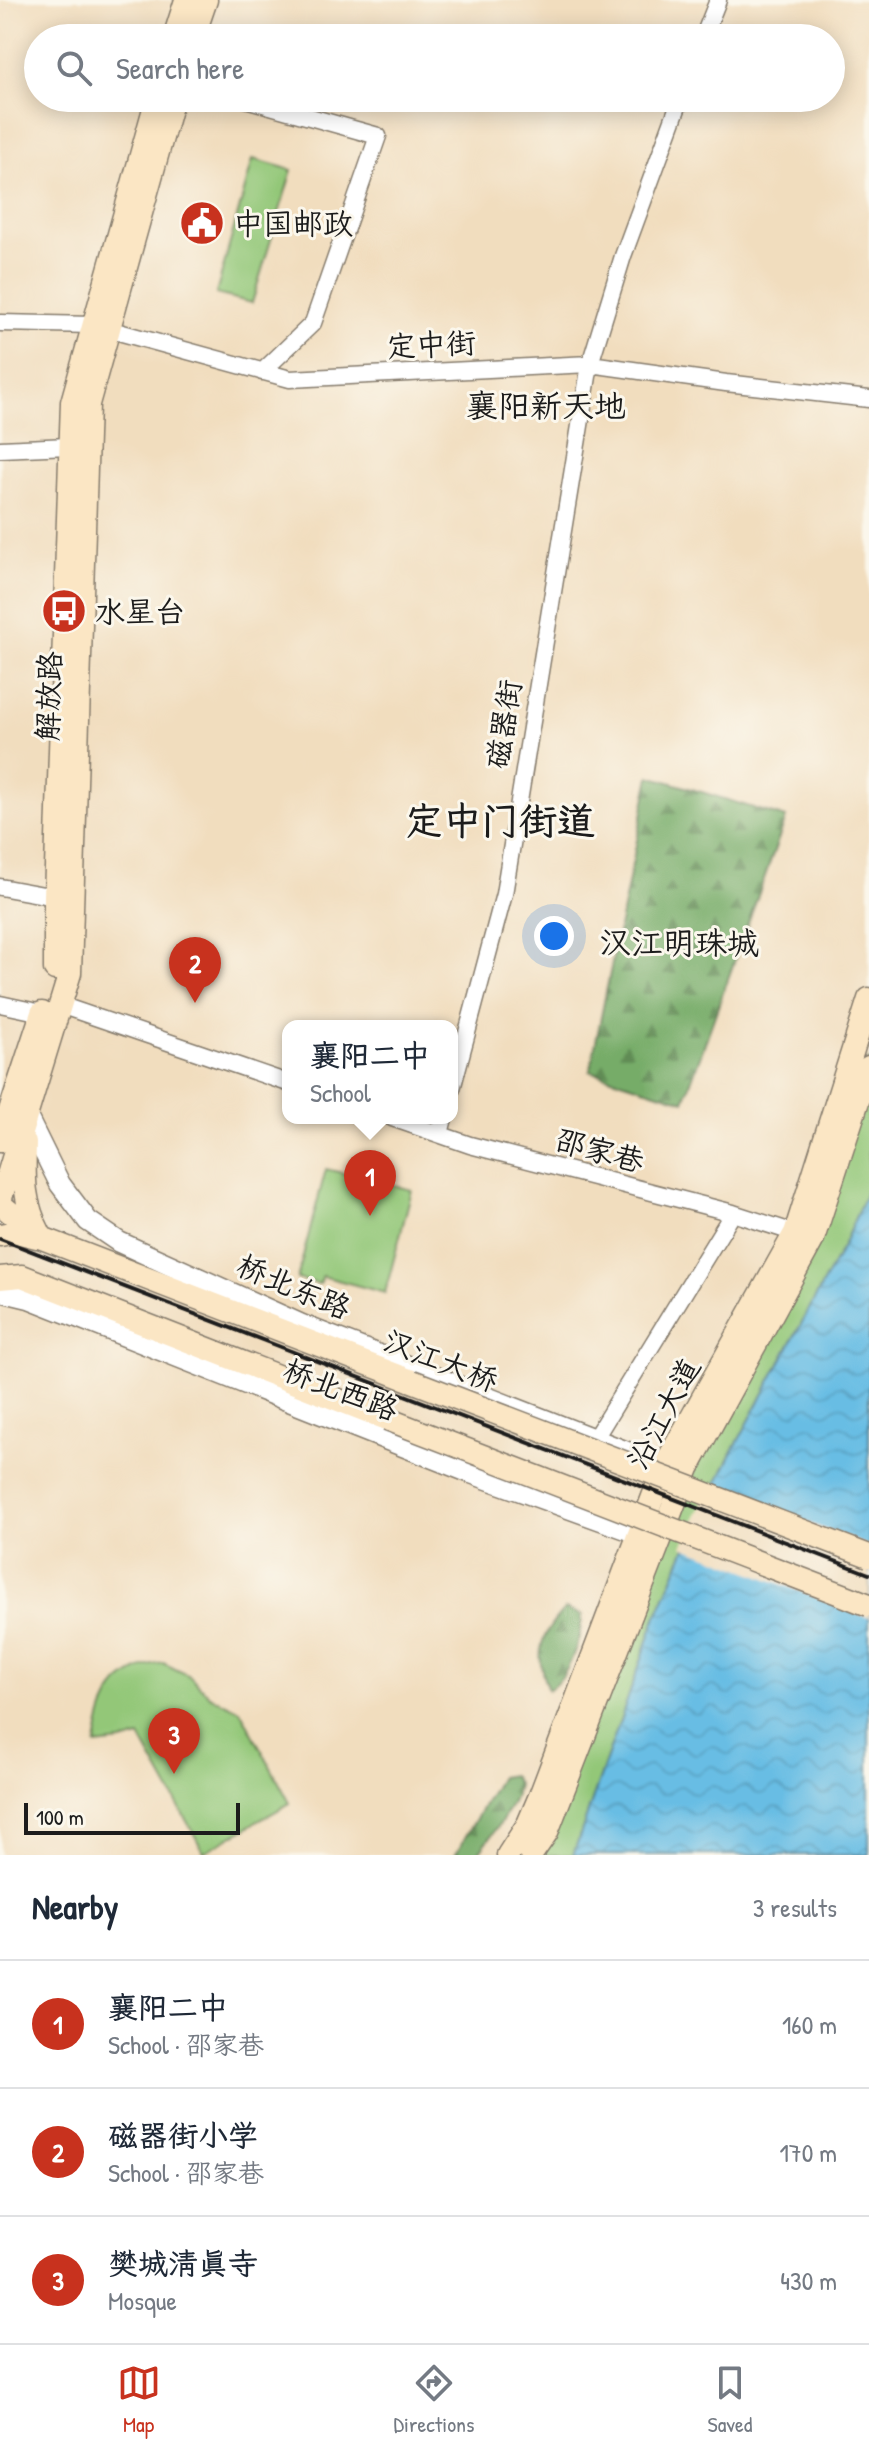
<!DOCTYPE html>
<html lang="en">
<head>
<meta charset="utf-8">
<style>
	:root { --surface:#fff; --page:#f2f2f3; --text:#1f2937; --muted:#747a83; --line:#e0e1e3; --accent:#c8321e }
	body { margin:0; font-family:"Patrick Hand","LXGW WenKai TC",sans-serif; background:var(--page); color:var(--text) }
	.scale { position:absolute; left:24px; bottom:20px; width:216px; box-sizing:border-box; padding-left:8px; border:4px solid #1c1c1c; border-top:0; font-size:22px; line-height:28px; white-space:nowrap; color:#1c1c1c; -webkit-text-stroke:6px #fbf7ec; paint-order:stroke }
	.you { position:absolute; left:554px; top:936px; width:28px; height:28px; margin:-20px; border:6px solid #fff; border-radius:50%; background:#1a73e8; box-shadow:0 0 0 12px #1a73e833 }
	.badge { display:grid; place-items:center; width:52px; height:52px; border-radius:50%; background:var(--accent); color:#fff; font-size:26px; font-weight:700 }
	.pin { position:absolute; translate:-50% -66px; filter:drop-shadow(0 2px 4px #0008) }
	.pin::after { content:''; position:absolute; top:42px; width:28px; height:24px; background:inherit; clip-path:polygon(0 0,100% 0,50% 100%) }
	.popup { position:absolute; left:282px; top:1020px; width:176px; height:104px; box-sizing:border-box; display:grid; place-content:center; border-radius:16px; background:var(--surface); filter:drop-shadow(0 2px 6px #0005); font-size:26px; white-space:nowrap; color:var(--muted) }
	.popup b { font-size:30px; color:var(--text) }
	.popup::after { content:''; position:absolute; left:50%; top:100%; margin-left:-16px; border:16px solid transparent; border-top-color:var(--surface) }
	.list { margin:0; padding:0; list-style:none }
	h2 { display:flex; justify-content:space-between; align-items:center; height:104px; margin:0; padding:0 32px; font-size:34px }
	h2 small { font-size:26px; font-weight:400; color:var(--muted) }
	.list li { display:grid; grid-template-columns:52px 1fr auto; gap:24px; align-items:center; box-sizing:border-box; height:128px; padding:0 32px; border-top:2px solid var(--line) }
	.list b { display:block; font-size:30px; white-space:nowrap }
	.list p { margin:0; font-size:26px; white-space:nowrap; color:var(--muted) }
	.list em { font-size:26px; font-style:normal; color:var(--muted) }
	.icon { flex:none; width:44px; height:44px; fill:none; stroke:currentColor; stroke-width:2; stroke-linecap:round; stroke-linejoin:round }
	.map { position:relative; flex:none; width:869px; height:1855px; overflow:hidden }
	.search { position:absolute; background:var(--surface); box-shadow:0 4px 20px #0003; left:24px; right:24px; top:24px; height:88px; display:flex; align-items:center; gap:20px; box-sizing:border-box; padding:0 28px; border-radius:44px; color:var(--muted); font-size:30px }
	.sheet { height:488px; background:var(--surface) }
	nav { display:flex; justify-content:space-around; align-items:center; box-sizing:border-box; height:112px; border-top:2px solid var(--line); background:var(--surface); font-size:22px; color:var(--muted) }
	nav a { display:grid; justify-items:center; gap:4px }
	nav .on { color:var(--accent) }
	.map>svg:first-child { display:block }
	.forest { fill:url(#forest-firs); stroke:#496442; stroke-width:2 }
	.green { fill:#93c778; stroke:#58724a; stroke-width:2 }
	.water { fill:url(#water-waves); stroke:#426c80; stroke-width:2 }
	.pier { fill:#f1ddbe }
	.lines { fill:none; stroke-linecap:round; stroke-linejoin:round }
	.minor-casing { stroke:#867c6d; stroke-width:19 }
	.tertiary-casing { stroke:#867c6d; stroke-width:23 }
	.secondary-casing { stroke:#867c6d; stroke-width:25 }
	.minor { stroke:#fff; stroke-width:16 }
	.tertiary { stroke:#fff; stroke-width:20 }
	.secondary { stroke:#fbe6c4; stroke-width:22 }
	.rail { stroke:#1c1c1c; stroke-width:4 }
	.secondary-bridge-casing { stroke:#867c6d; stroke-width:25; stroke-linecap:butt }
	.secondary-bridge { stroke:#fbe6c4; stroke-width:22 }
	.labels { text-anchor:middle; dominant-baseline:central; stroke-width:6; stroke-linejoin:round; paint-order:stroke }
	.poi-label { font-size:30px; fill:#1c1c1c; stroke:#fbf7ec; text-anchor:start }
	.street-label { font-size:30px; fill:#1c1c1c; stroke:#fbf7ec }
	.neighbourhood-label { font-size:32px; fill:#1c1c1c; stroke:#fbf7ec }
	.district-label { font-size:38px; font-weight:bold; fill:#1c1c1c; stroke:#fbf7ec }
</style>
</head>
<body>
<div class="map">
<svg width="869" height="1855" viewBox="0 0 869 1855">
	<defs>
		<pattern id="forest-firs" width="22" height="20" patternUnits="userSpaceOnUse" patternTransform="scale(2)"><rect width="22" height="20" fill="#76ac68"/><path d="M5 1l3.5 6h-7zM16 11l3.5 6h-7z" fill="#608b55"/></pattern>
		<pattern id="water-waves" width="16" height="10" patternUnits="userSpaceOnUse" patternTransform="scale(2)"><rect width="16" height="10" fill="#68bde4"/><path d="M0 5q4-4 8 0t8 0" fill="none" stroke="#5aa2c3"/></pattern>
	</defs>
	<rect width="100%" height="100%" fill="#fbf7ec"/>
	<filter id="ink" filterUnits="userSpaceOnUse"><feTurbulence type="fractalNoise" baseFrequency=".0125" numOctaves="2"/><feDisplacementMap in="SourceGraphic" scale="16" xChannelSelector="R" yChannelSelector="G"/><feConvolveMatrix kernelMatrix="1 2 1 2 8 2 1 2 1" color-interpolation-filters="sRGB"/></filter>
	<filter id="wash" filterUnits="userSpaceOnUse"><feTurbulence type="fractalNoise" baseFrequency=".006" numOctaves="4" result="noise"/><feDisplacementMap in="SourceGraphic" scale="32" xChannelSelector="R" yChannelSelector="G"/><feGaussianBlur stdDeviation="1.8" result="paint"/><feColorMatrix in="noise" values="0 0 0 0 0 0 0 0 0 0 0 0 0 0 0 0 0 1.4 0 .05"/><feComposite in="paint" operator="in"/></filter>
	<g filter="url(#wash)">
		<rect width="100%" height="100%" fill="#f1ddbe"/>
		<path class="forest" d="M650,776L786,818L684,1101L590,1071Z
			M565,1609L582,1615C581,1639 569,1678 548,1690C534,1654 539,1636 565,1609Z
			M512,1775L518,1785C512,1811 493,1834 477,1855H455L500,1777Z"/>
		<path class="green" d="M253,159L292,170L252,303L216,294Z
			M869,1059V1186L843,1246L734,1449L688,1543L656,1618L573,1855H531Z
			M326,1169L412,1190L385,1293L322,1276L320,1284L297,1279Z
			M163,1663L190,1676L211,1697L240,1710L290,1803L204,1852L140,1737L122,1742L96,1745C103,1700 113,1671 163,1663Z"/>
		<path class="water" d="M869,1186V1855H573L656,1618L688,1543L734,1449L843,1246Z"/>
		<path class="pier" d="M711,1486L869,1546V1618L682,1546Z"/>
	</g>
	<g filter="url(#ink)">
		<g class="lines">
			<g class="minor-casing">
				<path id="minor" d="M703,38L718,0
					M242,98L378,136L313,323L262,372
					M0,323L93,325L290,379L590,364L726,383L869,399
					M0,449L69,446
					M0,887L55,897
					M0,1004L42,1013
					M60,1005L288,1083
					M452,1089L504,894L590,364L623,256L681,98
					M392,1118L470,1145L733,1213L795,1233
					M440,1134L444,1118
					M595,1438L733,1213"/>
			</g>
			<g class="tertiary-casing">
				<path id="tertiary" d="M26,1115L60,1184L88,1221L119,1242L302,1325L686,1475
					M0,1291L29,1298L471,1473L654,1539"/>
			</g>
			<g class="secondary-casing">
				<path id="secondary" d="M174,38L186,0
					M193,38L206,0
					M55,969V897L72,402L157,98
					M0,1141L42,1013
					M25,1143C24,1178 23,1202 40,1234
					M0,1201L70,973L88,404L173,98
					M0,1204L42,1238L412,1381
					M0,1235L16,1232L37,1237
					M0,1278L22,1276L387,1419
					M508,1855L528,1824L540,1796L665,1465L795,1233L869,999
					M531,1855L547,1832L688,1468L813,1239L869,1067"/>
			</g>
			<use href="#minor" class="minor"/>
			<use href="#tertiary" class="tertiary"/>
			<use href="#secondary" class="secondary"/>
			<path class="rail" d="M0,1239L869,1574"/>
			<g class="secondary-bridge-casing">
				<path id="secondary-bridge" d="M412,1381L869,1556
					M387,1419L869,1605"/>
			</g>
			<use href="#secondary-bridge" class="secondary-bridge"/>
		</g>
	</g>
	<defs>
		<g id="civic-disc" transform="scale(2.3)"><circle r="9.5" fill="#c8321e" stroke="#fbf7ec"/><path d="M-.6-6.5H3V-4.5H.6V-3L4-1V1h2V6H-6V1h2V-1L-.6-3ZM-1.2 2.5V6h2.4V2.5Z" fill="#fff"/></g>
		<g id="bus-disc" transform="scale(2.3)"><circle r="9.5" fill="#c8321e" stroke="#fbf7ec"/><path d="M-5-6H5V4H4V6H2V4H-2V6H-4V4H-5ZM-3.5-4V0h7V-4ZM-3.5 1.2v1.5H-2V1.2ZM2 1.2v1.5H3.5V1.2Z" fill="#fff"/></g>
	</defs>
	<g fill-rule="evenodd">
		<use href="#civic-disc" x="202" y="223"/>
		<use href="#bus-disc" x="64" y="611"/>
	</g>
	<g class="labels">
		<g class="poi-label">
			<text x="233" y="223">中国邮政</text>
			<text x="95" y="611">水星台</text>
		</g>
		<g class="street-label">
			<text transform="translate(431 344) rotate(-3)">定中街</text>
			<text transform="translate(48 696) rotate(-88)">解放路</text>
			<text transform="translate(503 724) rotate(-81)">磁器街</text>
			<text transform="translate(600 1150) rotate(15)">邵家巷</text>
			<text transform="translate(294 1286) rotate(23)">桥北东路</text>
			<text transform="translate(441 1360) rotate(21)">汉江大桥</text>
			<text transform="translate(341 1389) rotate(21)">桥北西路</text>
			<text transform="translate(663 1413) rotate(-62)">沿江大道</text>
		</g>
		<g class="neighbourhood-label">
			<text x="546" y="405">襄阳新天地</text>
			<text x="679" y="942">汉江明珠城</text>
		</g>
		<g class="district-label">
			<text x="500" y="820">定中门街道</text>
		</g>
	</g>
</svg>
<div class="scale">100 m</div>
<div class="you"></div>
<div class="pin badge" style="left:370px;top:1216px">1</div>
<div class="popup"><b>襄阳二中</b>School</div>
<div class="pin badge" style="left:195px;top:1003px">2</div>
<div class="pin badge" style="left:174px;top:1774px">3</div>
<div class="search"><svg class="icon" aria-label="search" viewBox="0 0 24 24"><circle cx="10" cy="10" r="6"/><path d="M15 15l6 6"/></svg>Search here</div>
</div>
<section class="sheet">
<h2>Nearby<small>3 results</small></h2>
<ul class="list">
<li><span class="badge">1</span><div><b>襄阳二中</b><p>School · 邵家巷</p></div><em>160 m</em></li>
<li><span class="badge">2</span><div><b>磁器街小学</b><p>School · 邵家巷</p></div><em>170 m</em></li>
<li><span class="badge">3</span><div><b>樊城清真寺</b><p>Mosque</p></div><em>430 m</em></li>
</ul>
</section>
<nav>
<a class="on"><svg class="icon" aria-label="map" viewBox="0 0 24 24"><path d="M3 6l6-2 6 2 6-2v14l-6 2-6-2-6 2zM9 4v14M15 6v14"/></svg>Map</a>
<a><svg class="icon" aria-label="directions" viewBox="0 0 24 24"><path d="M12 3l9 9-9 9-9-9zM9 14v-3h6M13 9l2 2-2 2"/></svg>Directions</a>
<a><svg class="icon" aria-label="saved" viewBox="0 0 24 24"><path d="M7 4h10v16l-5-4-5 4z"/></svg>Saved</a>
</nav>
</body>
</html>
